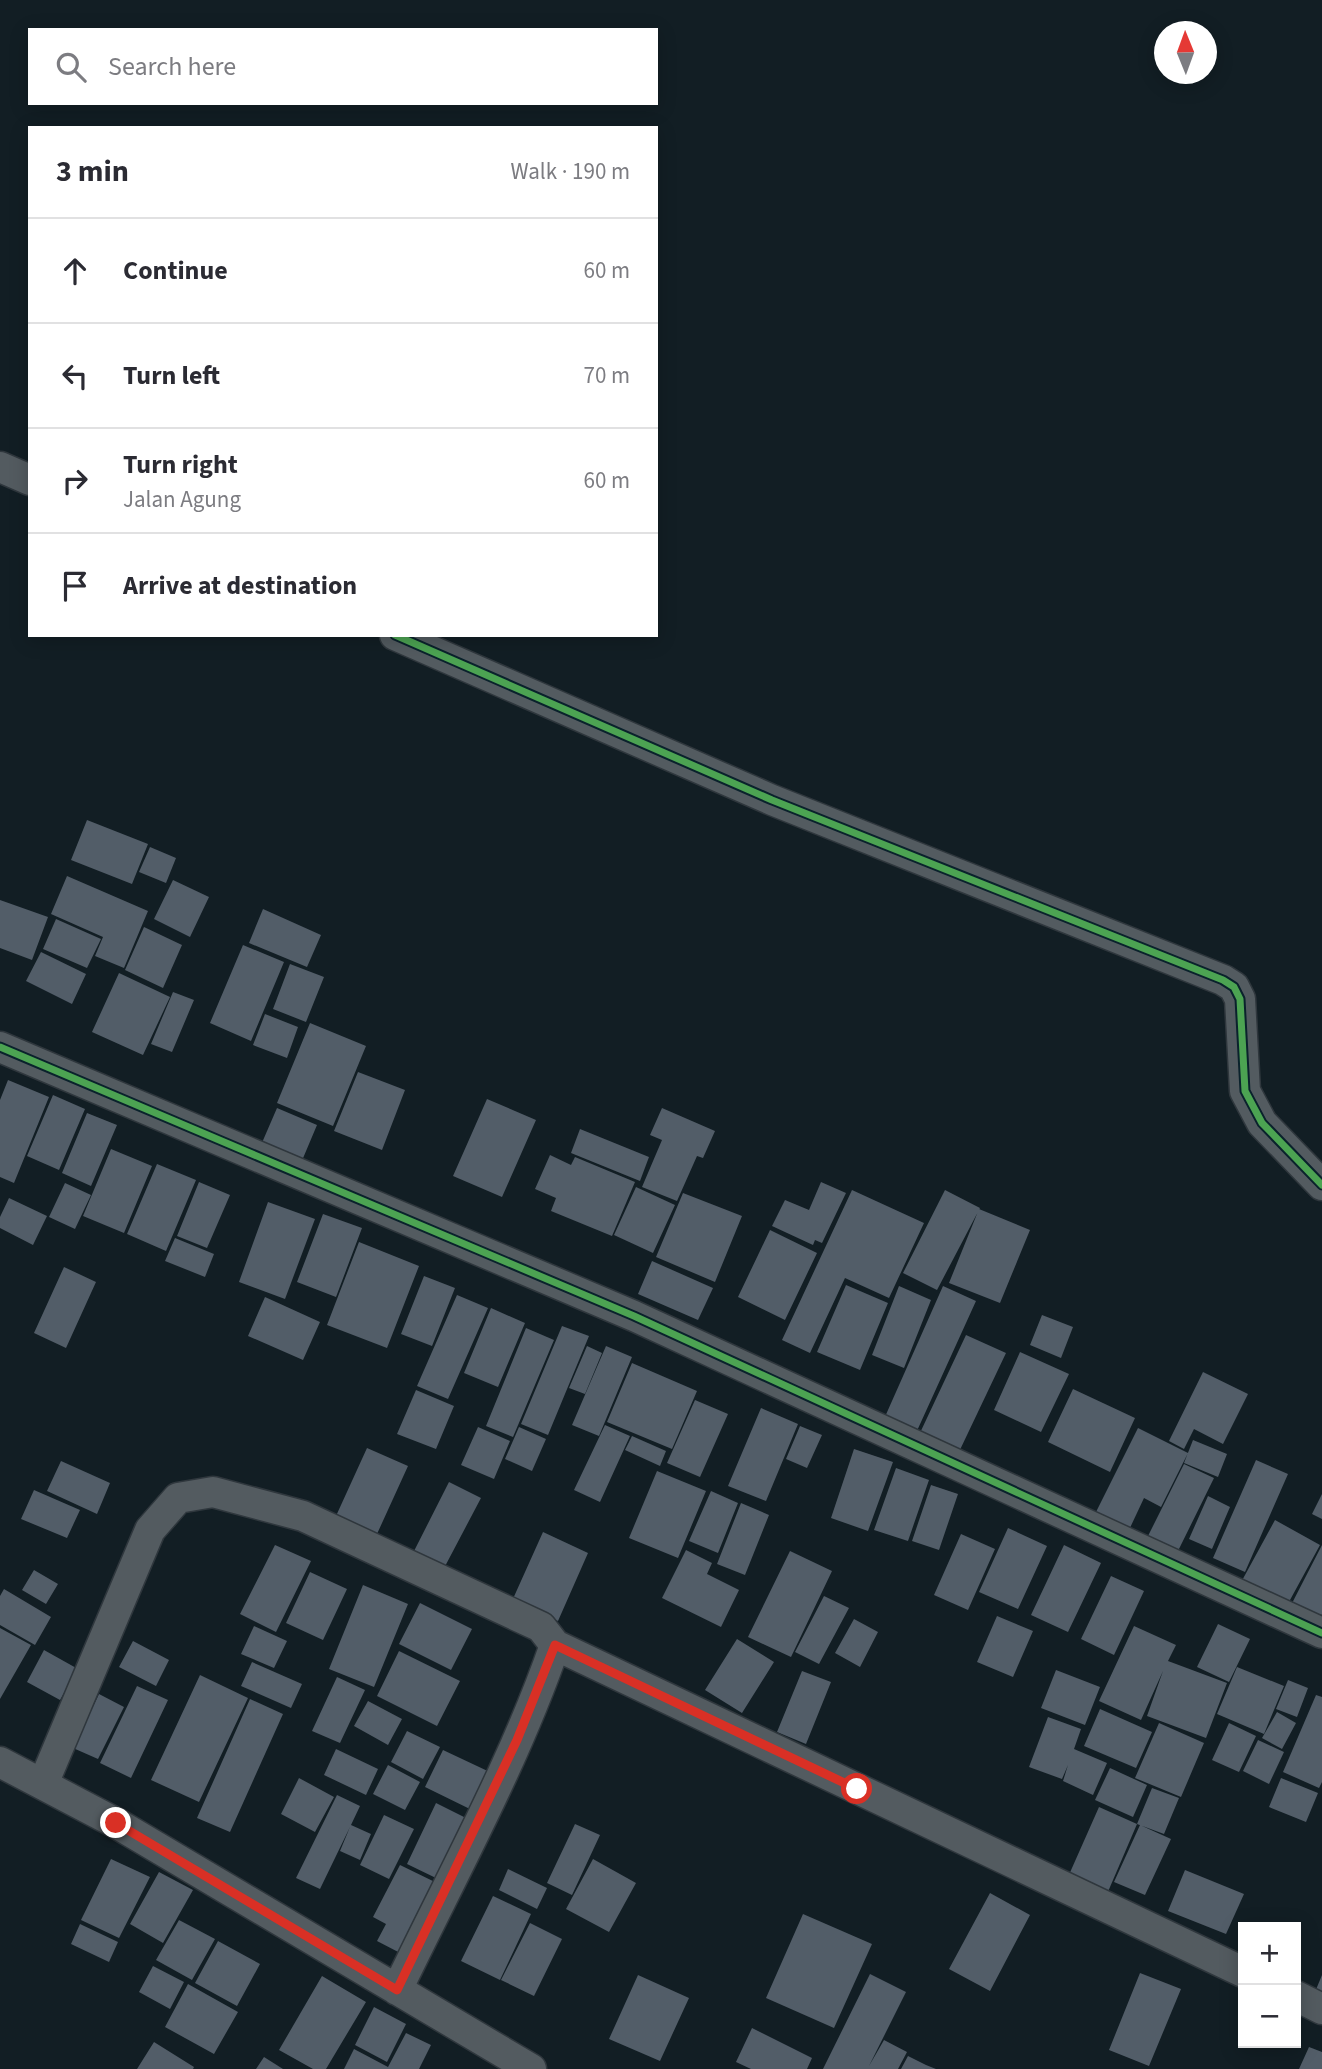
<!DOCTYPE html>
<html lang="en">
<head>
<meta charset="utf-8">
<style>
	:root { --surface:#fff; --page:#f2f2f3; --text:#2b2b33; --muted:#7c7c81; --line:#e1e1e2 }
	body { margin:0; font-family:"Source Sans 3",sans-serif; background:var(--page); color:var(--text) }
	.controls { position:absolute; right:21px; bottom:21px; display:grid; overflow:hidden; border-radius:0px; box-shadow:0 4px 18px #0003 }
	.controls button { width:63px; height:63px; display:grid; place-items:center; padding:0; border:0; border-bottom:2px solid var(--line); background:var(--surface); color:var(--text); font:35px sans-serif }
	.compass { position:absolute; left:1154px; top:21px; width:63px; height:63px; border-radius:50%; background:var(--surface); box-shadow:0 4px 18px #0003; rotate:359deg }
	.stop { position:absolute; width:21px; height:21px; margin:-16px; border:5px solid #d93025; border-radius:50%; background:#fff }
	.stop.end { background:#d93025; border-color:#fff; box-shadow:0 2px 7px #0008 }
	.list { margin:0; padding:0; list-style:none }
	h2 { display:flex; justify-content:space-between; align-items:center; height:91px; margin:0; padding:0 28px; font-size:30px }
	h2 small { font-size:23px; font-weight:400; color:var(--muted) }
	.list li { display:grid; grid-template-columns:46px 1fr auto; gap:21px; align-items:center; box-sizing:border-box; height:105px; padding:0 28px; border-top:2px solid var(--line) }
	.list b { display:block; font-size:26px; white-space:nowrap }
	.list p { margin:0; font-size:23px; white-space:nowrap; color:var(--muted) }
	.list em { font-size:23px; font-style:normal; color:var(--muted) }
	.icon { flex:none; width:38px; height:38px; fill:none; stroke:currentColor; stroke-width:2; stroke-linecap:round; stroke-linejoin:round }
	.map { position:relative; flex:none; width:1322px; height:2069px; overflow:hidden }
	.search { position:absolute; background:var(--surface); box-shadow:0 4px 18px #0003; left:28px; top:28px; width:630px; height:77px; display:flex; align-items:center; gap:18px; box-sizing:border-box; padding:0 24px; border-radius:0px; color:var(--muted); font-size:26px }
	.panel { position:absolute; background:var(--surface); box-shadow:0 4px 18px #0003; left:28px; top:126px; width:630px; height:511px; border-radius:0px }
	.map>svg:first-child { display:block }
	.building { fill:#525d68 }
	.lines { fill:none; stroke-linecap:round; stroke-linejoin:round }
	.minor-casing { stroke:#2f373d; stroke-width:33 }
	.minor { stroke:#535b60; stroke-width:30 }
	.cycleway-casing { stroke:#0a222c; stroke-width:11 }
	.cycleway { stroke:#4ca352; stroke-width:7 }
	.route { stroke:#d93025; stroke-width:9 }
</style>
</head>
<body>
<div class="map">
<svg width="1322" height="2069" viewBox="0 0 1322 2069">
	<rect width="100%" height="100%" fill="#121e24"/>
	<path class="building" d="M87,820L148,844L132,884L71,860Z
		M150,847L176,858L166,883L139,872Z
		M67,876L148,911L124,968L95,956L103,937L51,914Z
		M173,880L209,897L190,937L154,919Z
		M0,900L48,917L32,960L0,948Z
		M263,909L321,935L307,967L249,943Z
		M56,919L101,939L87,968L43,949Z
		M144,927L182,945L163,988L125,970Z
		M243,945L284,962L251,1041L210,1023Z
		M41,952L86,974L72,1004L26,981Z
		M290,964L324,977L306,1022L273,1009Z
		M119,973L170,997L143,1055L92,1032Z
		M173,992L194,1000L172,1052L151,1044Z
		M265,1014L298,1027L287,1058L253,1045Z
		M310,1023L366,1046L333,1126L277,1103Z
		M358,1072L405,1090L382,1150L334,1131Z
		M8,1080L49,1097L14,1183L0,1177V1100Z
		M53,1095L85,1109L59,1170L27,1156Z
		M487,1099L536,1120L502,1197L453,1176Z
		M277,1108L317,1125L301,1163L261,1145Z
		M662,1108L715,1131L703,1158L697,1156L677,1201L642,1187L662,1140L650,1135Z
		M87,1113L117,1125L91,1186L62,1173Z
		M580,1129L649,1157L640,1181L571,1153Z
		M111,1149L152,1166L124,1233L83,1216Z
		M550,1155L571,1165L575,1157L635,1182L612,1236L551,1211L556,1198L535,1189Z
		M157,1164L196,1180L166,1251L127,1234Z
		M199,1182L230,1195L207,1248L177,1236Z
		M821,1182L846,1193L822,1243L815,1240L813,1245L772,1226L785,1200L809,1210Z
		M65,1183L91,1195L75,1229L49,1217Z
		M636,1187L675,1205L653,1253L614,1235Z
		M852,1190L924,1223L889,1298L845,1278L810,1353L782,1340Z
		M945,1190L980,1208L937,1290L903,1273Z
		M683,1193L742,1216L715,1282L656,1257Z
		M9,1198L47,1216L33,1245L0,1228V1217Z
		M268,1202L315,1219L285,1299L239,1282Z
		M979,1209L1030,1230L1000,1303L949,1283Z
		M323,1214L362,1228L336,1297L297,1282Z
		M770,1230L817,1253L785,1320L738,1297Z
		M175,1238L214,1254L205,1277L165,1261Z
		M359,1242L419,1266L387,1348L327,1325Z
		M652,1261L713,1288L698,1320L638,1294Z
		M64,1267L96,1282L66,1348L34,1333Z
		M424,1276L455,1288L432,1346L401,1334Z
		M846,1285L888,1303L860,1370L817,1352Z
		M899,1286L931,1300L904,1368L872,1355Z
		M943,1286L976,1301L916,1433L884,1419Z
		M457,1295L488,1308L448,1399L417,1386Z
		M265,1297L320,1322L303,1360L248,1336Z
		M491,1308L525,1323L498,1387L464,1373Z
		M1042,1315L1073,1327L1061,1358L1030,1345Z
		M562,1326L589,1336L548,1435L521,1424Z
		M526,1328L554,1340L513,1437L486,1426Z
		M966,1335L1006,1353L958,1454L919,1435Z
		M587,1346L602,1353L585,1394L569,1388Z
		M606,1346L632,1357L599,1436L572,1425Z
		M1020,1352L1069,1374L1041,1432L994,1410Z
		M632,1363L697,1391L672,1449L607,1422Z
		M1203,1372L1248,1394L1223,1444L1194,1429L1184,1449L1169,1441Z
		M1073,1389L1135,1418L1110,1472L1048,1442Z
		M416,1390L454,1406L436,1449L397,1434Z
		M695,1400L728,1414L700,1477L667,1463Z
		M761,1408L798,1424L766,1501L728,1486Z
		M605,1425L630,1436L600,1502L574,1490Z
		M800,1426L822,1435L807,1468L786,1459Z
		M478,1427L510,1441L494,1479L461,1465Z
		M519,1427L546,1439L532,1471L505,1459Z
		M1138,1428L1188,1453L1161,1507L1144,1498L1129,1530L1095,1514Z
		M632,1436L666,1451L660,1466L625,1450Z
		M1193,1440L1227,1454L1218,1477L1184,1463Z
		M367,1448L408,1466L377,1534L336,1516Z
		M854,1449L893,1462L868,1531L831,1518Z
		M1256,1460L1288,1474L1245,1572L1213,1558Z
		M61,1461L110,1483L97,1514L47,1491Z
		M1184,1464L1214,1478L1176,1555L1146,1540Z
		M896,1468L929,1480L908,1541L874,1530Z
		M657,1471L706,1491L678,1558L629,1538Z
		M449,1482L481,1498L442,1572L411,1557Z
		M931,1485L958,1494L939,1550L912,1541Z
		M34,1490L80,1510L67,1538L21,1519Z
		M711,1491L738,1503L718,1553L689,1541Z
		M1322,1494V1519L1312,1514Z
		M1208,1496L1230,1507L1212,1549L1189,1539Z
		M741,1503L769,1515L745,1575L717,1564Z
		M1275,1520L1320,1545L1284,1611L1239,1586Z
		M1008,1528L1047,1546L1018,1609L979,1592Z
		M543,1532L588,1553L558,1621L512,1601Z
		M961,1534L995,1549L968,1610L934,1595Z
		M275,1545L311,1561L276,1632L240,1614Z
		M1064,1545L1101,1563L1068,1632L1031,1615Z
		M1322,1545V1614L1317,1624L1289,1609Z
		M686,1550L712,1563L707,1574L739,1590L721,1627L662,1598Z
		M790,1551L832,1571L791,1657L748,1637Z
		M34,1570L58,1584L46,1604L22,1590Z
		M310,1572L347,1589L323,1640L286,1623Z
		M1111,1576L1144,1591L1114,1655L1081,1639Z
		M363,1585L408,1604L374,1687L329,1669Z
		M4,1589L51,1617L35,1645L0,1625V1596Z
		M824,1596L849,1608L819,1664L795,1652Z
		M420,1603L472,1629L451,1670L399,1644Z
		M997,1616L1033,1631L1013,1677L977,1662Z
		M854,1619L878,1632L860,1667L835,1653Z
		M1218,1624L1250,1639L1229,1682L1197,1667Z
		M254,1626L287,1641L274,1668L241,1654Z
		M1134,1626L1176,1645L1168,1661L1227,1683L1206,1738L1147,1716L1163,1671L1141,1720L1099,1701Z
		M0,1628L31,1645L0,1699Z
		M737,1639L774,1662L742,1713L705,1690Z
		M133,1641L169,1660L156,1686L119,1667Z
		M44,1650L78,1669L60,1700L27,1682Z
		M399,1651L460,1681L437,1726L377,1696Z
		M252,1662L302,1684L291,1708L241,1686Z
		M1237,1667L1284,1686L1264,1734L1217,1714Z
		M1056,1670L1100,1687L1085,1725L1041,1708Z
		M802,1671L831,1682L806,1744L777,1732Z
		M200,1675L248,1698L199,1802L151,1780Z
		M337,1677L365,1690L340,1743L312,1731Z
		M1288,1680L1308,1688L1297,1717L1276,1709Z
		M137,1686L168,1700L131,1778L100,1763Z
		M99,1694L124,1707L98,1759L73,1748Z
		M1316,1695L1322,1697V1782L1319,1788L1283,1772Z
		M250,1699L283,1714L230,1832L197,1818Z
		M368,1701L402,1719L388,1745L354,1726Z
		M1100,1709L1152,1732L1136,1768L1084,1746Z
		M1277,1712L1296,1723L1282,1749L1262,1738Z
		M1048,1717L1081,1729L1074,1749L1107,1763L1093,1795L1063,1781L1068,1765L1062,1779L1029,1767Z
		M1159,1723L1204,1743L1181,1797L1135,1778Z
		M1229,1723L1256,1736L1239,1772L1212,1760Z
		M407,1731L440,1747L423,1779L391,1762Z
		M1258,1740L1284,1752L1269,1784L1243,1771Z
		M336,1749L378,1769L366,1795L324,1775Z
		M443,1750L494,1774L476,1812L425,1787Z
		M388,1765L420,1782L405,1810L373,1794Z
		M1110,1768L1147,1785L1133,1817L1095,1800Z
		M299,1778L334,1797L315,1832L281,1814Z
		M1281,1778L1318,1793L1306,1822L1269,1807Z
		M1152,1788L1179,1798L1164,1834L1137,1824Z
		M337,1795L360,1806L351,1825L371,1834L360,1860L340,1851L350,1827L320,1889L296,1878Z
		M436,1803L468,1819L438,1879L407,1864Z
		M1099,1807L1137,1824L1107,1894L1068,1877Z
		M384,1815L414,1829L389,1879L360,1865Z
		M575,1824L600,1835L572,1895L547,1883Z
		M1140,1825L1171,1839L1145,1895L1114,1882Z
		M111,1859L150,1877L119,1938L81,1920Z
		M593,1859L636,1883L609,1932L566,1909Z
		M400,1865L439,1884L404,1955L377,1941L386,1924L373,1917Z
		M508,1869L547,1888L537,1909L499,1890Z
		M1185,1870L1244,1894L1226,1934L1168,1911Z
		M159,1872L193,1890L163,1943L130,1924Z
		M990,1893L1030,1915L990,1991L949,1969Z
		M493,1896L531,1914L500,1980L461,1961Z
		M803,1914L872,1944L834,2028L766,1998Z
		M179,1920L215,1939L192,1980L156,1960Z
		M530,1923L562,1939L534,1996L501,1980Z
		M80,1924L118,1942L109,1962L71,1944Z
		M218,1941L260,1964L237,2006L195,1983Z
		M153,1966L184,1982L170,2009L139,1992Z
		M1140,1973L1181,1989L1149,2066L1109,2050Z
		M870,1974L906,1992L869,2066L884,2040L907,2052L898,2069H823Z
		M638,1975L689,1998L660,2061L609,2039Z
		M1322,1975V1995L1315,1992Z
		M322,1976L366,2002L326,2069H313L279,2050Z
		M188,1984L238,2012L214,2054L165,2027Z
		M374,2007L406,2024L387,2062L355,2045Z
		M752,2028L812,2058L807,2069H751L736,2062Z
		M406,2033L431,2045L419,2069H344L354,2049L388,2067Z
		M154,2042L194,2067L193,2069H137Z
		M1309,2047L1322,2052V2069H1299Z
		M908,2056L926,2065L936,2069H901Z
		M264,2057L283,2069H256Z"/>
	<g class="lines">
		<g class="minor-casing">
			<path id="minor" d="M0,467L30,480
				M395,635L772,800L1223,980L1234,987L1240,999L1245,1091L1262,1123L1322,1185
				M0,1047L634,1316L1322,1633
				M555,1645L1243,1972
				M0,1762L116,1823L531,2069
				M43,1784L150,1530L178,1498L213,1492L303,1516L541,1627L555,1645C514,1764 451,1877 397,1990
				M1296,1996L1322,2009"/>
		</g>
		<use href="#minor" class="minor"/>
		<g class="cycleway-casing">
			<path id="cycleway" d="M395,635L772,800L1223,980L1234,987L1240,999L1245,1091L1262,1123L1322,1185
				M0,1047L634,1316L1322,1633"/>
		</g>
		<use href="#cycleway" class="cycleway"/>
	</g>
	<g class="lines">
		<path class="route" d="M116,1823L397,1990L517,1740L555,1645L857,1789"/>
	</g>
</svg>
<div class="controls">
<button>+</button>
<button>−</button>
</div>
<svg class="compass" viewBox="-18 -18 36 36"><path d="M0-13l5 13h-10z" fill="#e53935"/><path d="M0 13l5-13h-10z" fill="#7c7c81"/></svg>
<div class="stop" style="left:857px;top:1789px"></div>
<div class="stop end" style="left:116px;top:1823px"></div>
<div class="search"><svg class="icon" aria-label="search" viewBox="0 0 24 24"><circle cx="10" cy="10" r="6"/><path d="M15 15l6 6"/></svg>Search here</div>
<section class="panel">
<h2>3 min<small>Walk · 190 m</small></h2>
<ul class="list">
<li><svg class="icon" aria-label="ahead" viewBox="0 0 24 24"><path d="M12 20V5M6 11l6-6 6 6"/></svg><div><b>Continue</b></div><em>60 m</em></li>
<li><svg class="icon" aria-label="left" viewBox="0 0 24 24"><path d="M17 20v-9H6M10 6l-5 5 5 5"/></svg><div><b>Turn left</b></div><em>70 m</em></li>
<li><svg class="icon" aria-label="right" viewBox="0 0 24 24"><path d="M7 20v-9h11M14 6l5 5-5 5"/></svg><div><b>Turn right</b><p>Jalan Agung</p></div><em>60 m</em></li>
<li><svg class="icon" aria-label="arrive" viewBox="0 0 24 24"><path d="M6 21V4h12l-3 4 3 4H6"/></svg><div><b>Arrive at destination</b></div></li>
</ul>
</section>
</div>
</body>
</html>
